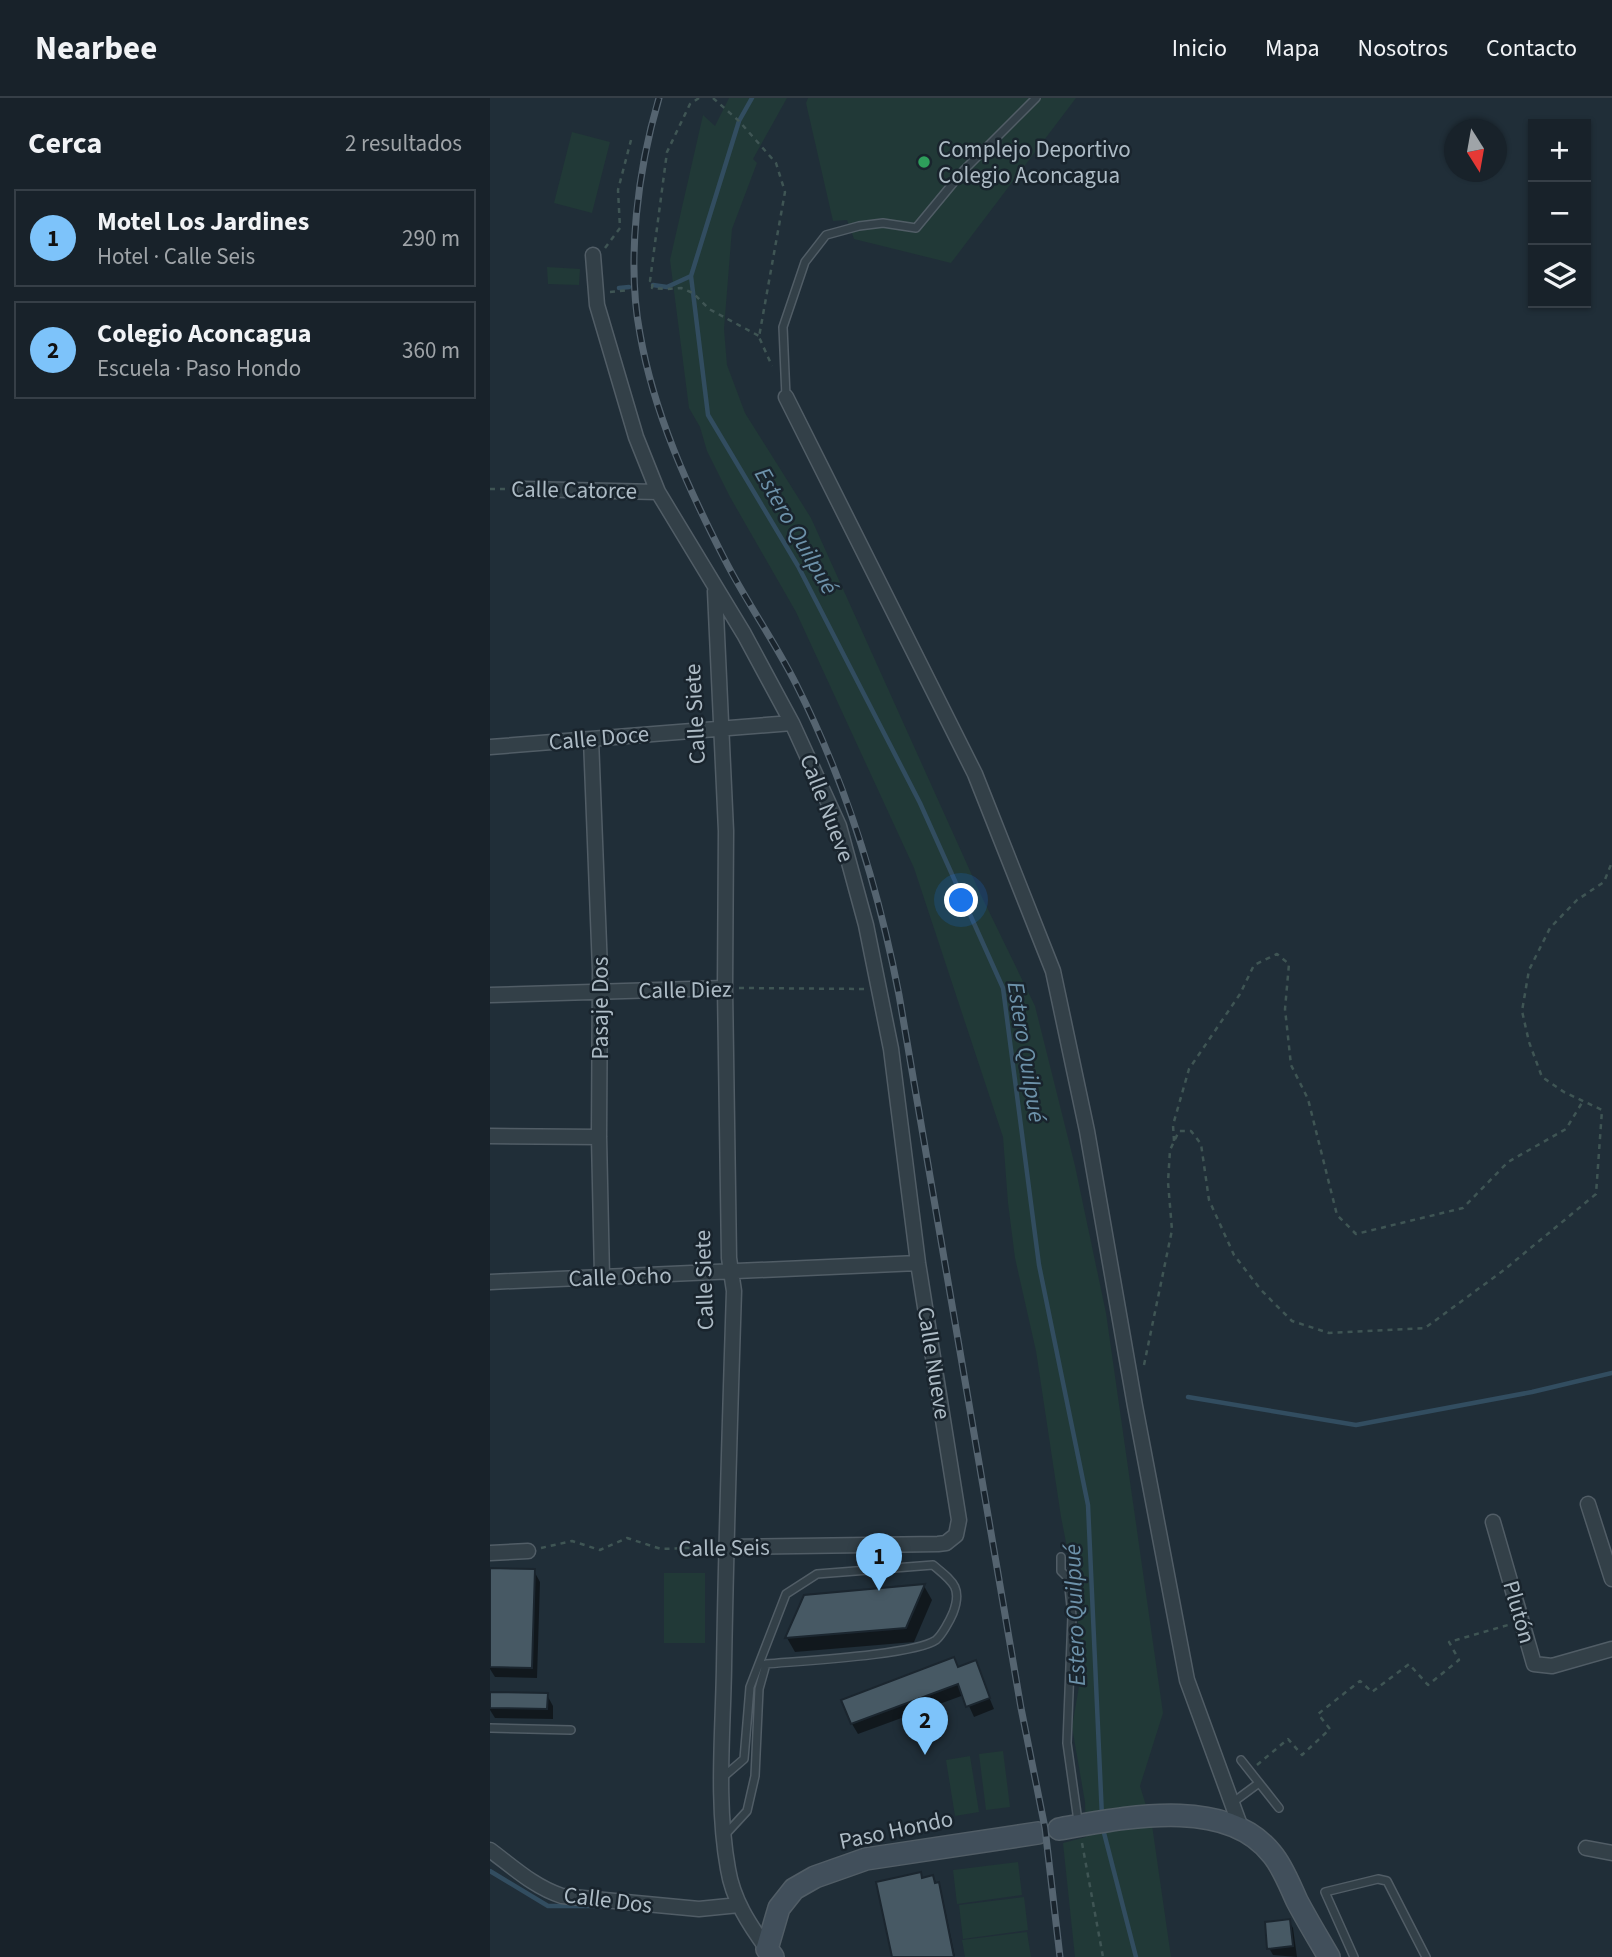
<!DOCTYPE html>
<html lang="es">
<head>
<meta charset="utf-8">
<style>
	:root { --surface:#18222a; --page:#252f36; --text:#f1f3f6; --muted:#9fa4a8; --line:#363f47; --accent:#7dc3fa }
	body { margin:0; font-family:"Source Sans 3",sans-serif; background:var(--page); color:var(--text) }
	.controls { position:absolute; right:21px; top:21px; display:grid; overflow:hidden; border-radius:0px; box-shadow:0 2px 5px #0004 }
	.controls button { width:63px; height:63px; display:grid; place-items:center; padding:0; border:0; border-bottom:2px solid var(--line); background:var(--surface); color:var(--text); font:35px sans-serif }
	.compass { position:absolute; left:954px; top:21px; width:63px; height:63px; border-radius:50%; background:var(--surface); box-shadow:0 2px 5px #0004; rotate:169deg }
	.you { position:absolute; left:472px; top:803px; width:24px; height:24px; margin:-18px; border:5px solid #fff; border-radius:50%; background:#1a73e8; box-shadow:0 0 0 10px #1a73e833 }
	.badge { display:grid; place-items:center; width:46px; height:46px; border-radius:50%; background:var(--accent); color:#111; font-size:23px; font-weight:700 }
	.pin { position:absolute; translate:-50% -58px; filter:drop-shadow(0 2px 4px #0008) }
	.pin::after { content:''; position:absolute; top:37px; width:24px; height:21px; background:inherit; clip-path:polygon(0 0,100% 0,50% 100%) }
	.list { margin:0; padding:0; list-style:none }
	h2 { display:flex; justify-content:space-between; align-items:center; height:91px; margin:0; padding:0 28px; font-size:30px }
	h2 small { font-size:23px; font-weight:400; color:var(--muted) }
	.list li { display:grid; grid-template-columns:46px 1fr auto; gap:21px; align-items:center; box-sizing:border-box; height:98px; margin:0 14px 14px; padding:0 14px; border:2px solid var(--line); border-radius:0px }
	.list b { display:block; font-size:26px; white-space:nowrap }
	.list p { margin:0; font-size:23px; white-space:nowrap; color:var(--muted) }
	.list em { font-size:23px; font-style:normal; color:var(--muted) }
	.icon { flex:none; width:38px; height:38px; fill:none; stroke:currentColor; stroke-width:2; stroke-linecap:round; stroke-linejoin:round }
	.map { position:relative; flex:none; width:1122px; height:1859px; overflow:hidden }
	header { display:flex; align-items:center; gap:42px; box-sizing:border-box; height:98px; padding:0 35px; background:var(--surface); border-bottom:2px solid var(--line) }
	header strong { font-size:33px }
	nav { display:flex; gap:38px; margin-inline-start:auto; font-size:24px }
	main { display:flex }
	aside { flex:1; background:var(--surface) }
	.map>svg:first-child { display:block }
	.green { fill:#213937 }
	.shadow { fill:#0007 }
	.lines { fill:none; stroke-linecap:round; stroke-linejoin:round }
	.stream { stroke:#324d60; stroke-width:4.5 }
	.building { fill:#475964; stroke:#1b262f; stroke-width:2 }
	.lane-casing { stroke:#515d66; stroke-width:10 }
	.street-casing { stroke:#515d66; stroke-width:17 }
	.secondary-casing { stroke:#515d66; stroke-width:24 }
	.path { stroke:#3f5554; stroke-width:2.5; stroke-dasharray:5 5; stroke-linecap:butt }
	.lane { stroke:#334048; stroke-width:7 }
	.street { stroke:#334048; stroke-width:14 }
	.secondary { stroke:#414f5b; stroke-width:21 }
	.rail-casing { stroke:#556470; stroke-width:7 }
	.rail { stroke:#19242d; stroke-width:4.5; stroke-dasharray:13; stroke-linecap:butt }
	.leisure-dot { fill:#2e9e5b; stroke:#19242d; stroke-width:2.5 }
	.labels { text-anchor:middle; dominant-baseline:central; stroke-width:5; stroke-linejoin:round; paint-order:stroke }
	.poi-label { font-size:23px; fill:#adbbc5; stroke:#19242d; text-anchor:start }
	.street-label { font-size:23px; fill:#adbbc5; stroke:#19242d }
	.water-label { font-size:24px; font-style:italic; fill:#6d92aa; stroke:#19242d }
</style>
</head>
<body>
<header>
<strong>Nearbee</strong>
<nav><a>Inicio</a><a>Mapa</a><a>Nosotros</a><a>Contacto</a></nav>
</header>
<main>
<aside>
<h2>Cerca<small>2 resultados</small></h2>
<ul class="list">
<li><span class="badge">1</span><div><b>Motel Los Jardines</b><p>Hotel · Calle Seis</p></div><em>290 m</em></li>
<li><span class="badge">2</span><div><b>Colegio Aconcagua</b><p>Escuela · Paso Hondo</p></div><em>360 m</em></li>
</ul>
</aside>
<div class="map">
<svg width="1122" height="1859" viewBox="0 0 1122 1859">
	<rect width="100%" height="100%" fill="#202e38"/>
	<path class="green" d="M239,0H297L263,61L267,65L242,131L234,231L237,267L255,315L321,420L490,795L545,908L585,1068L616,1215L673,1615L650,1688L662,1727L681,1859H585L573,1745L596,1739L595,1704L582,1629L590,1583L587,1500L571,1419L546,1253L525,1160L518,1105L513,1039L424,770L306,514L240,399L217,353L210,329L199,310L180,162L213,17L225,28Z
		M318,0H586L461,165L364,141L357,122L343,123L316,5Z
		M82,34L120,44L102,115L64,105Z
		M57,169L90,171L89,187L58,186Z
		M174,1475H215V1545H174Z
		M513,1653L520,1709L496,1712L489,1656Z
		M480,1658L489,1714L465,1718L456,1662Z
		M528,1764L532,1797L467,1806L463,1772Z
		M534,1799L538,1832L473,1841L469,1807Z
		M537,1834L541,1859H475L472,1842Z"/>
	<path class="shadow" d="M44,1473L50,1484L47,1580L5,1579L0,1571V1521Z
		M434,1488L442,1502L424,1544L305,1554L297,1540Z
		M485,1565L504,1611L484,1619L474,1597L368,1636L362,1626L354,1603Z
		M0,1596L57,1597L63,1608V1621L5,1620L0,1612Z
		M443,1779L451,1792L465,1859H404L433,1781Z
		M799,1823L803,1830L807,1859L783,1857L779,1850Z"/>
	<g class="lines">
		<path class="stream" d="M262,0L249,23L201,178L218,317L308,468L430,705L513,890L549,1167L598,1407L612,1719
			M163,187L177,189L201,178
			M129,190L139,189
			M698,1299L866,1327L1042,1294L1122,1275
			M613,1731L646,1859
			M0,1773L58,1808H112"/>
	</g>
	<path class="building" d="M0,1470L45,1471L42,1570L0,1569Z
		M435,1486L416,1530L295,1540L314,1497Z
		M464,1559L468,1569L486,1562L500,1600L476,1609L468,1586L361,1626L351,1602Z
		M0,1594L58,1595L57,1611L0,1610Z
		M431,1774L432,1780L443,1777L445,1785L449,1784L464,1859H402L386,1784Z
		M800,1821L803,1848L777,1851L775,1824Z"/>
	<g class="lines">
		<g class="lane-casing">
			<path id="lane" d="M296,299L293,229L315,164L336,137L369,128L393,125L426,130L474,72L546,0
				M571,1459V1473L578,1480L582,1518L577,1645L588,1723
				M0,1630L81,1632
				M751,1662L789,1710
				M232,1680L254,1661L260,1589L296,1496L327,1476L443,1467C462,1483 473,1489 463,1515C460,1522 452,1537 446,1542C425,1557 308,1563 276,1566L269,1591L265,1678L257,1713L234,1738
				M742,1705L769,1685
				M864,1859L835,1794L888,1781L897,1783L936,1859"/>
		</g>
		<g class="street-casing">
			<path id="street" d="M103,157L107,207L146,339L168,394L254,536L302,625L349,728L376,827L401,951L428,1165L469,1422L466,1437L456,1445L448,1446L236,1449
				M296,299L485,676L563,873L597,1033L645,1308L697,1582L751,1730
				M35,391L168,394
				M225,493L236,733L235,890L239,1160L244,1193C240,1318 236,1444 234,1569C233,1636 226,1705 238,1771C243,1802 259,1826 277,1851
				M101,641L110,872L109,1039L112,1179
				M0,649L302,625
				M0,897L235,890
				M0,1038L109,1039
				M0,1184L428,1165
				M1098,1406L1122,1481
				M1003,1424L1044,1566L1062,1568L1122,1551
				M0,1455L38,1453
				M1096,1750L1122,1755
				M0,1752C23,1769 44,1789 72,1798L209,1811L249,1807"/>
		</g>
		<g class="secondary-casing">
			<path id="secondary" d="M569,1731C633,1720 736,1697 782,1756C793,1769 800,1788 807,1803C817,1822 828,1840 839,1859
				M283,1859L277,1851L289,1810L304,1791L325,1779L376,1761L548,1735"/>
		</g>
		<path class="path" d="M209,0L200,6L177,54L160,183H163L162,190L176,191L191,190L203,195L219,211L269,238
			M223,0L249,23L286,65L295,94L269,239L282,268
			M115,150L130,130L128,92L141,42
			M120,194L139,192
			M0,391H21
			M249,890L375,891
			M684,1043L683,1027L699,971L750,896L764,867L787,856L799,866L795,911L801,967L818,1001L847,1117L866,1136L973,1110L1018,1064L1076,1031L1093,1003
			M654,1267L682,1132L678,1084L680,1052L689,1033H701L711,1046L719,1102L744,1157L771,1192L802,1223L839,1235L935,1230L1014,1172L1106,1096L1112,1012L1074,994L1052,979L1039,944L1032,913L1039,872L1060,830L1087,802L1114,784L1122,764
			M51,1450L82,1443L110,1452L137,1440L171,1451L223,1449
			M767,1667L798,1641L812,1657L840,1631L828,1616L870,1583L882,1594L919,1566L938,1587L969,1562L959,1544L1018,1527
			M592,1745L613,1859"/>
		<use href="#lane" class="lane"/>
		<use href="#street" class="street"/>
		<use href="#secondary" class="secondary"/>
		<g class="rail-casing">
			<path id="rail" d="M169,0C148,71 136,162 150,236C164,316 198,390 235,462C257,505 285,544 306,586C356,685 388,788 409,897L531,1610L555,1730L570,1859"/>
		</g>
		<use href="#rail" class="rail"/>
	</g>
	<circle class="leisure-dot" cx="434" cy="64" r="7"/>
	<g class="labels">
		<g class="poi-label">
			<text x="448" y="51">Complejo Deportivo<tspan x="448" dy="26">Colegio Aconcagua</tspan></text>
		</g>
		<g class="street-label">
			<text transform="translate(84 392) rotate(1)">Calle Catorce</text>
			<text transform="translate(205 616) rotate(-93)">Calle Siete</text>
			<text transform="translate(109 640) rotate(-5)">Calle Doce</text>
			<text transform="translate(337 710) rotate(69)">Calle Nueve</text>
			<text transform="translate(195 892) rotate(-1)">Calle Diez</text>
			<text transform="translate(110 910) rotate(-90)">Pasaje Dos</text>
			<text transform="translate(130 1179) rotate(-2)">Calle Ocho</text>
			<text transform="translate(214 1182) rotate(-92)">Calle Siete</text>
			<text transform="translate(444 1265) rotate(81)">Calle Nueve</text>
			<text transform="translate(234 1450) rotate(-1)">Calle Seis</text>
			<text transform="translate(1029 1514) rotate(74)">Plutón</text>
			<text transform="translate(406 1732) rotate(-12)">Paso Hondo</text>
			<text transform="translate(118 1802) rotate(7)">Calle Dos</text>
		</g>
		<g class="water-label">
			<text transform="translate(306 433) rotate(60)">Estero Quilpué</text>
			<text transform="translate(536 954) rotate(81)">Estero Quilpué</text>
			<text transform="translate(585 1517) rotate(-92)">Estero Quilpué</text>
		</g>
	</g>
</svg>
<div class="controls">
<button>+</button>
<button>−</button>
<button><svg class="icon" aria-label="layers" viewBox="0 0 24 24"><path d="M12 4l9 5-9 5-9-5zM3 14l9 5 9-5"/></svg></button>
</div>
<svg class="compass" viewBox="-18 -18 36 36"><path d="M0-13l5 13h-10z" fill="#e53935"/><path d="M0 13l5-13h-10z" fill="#9fa4a8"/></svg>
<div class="you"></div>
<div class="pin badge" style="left:389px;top:1493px">1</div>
<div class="pin badge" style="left:435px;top:1657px">2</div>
</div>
</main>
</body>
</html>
